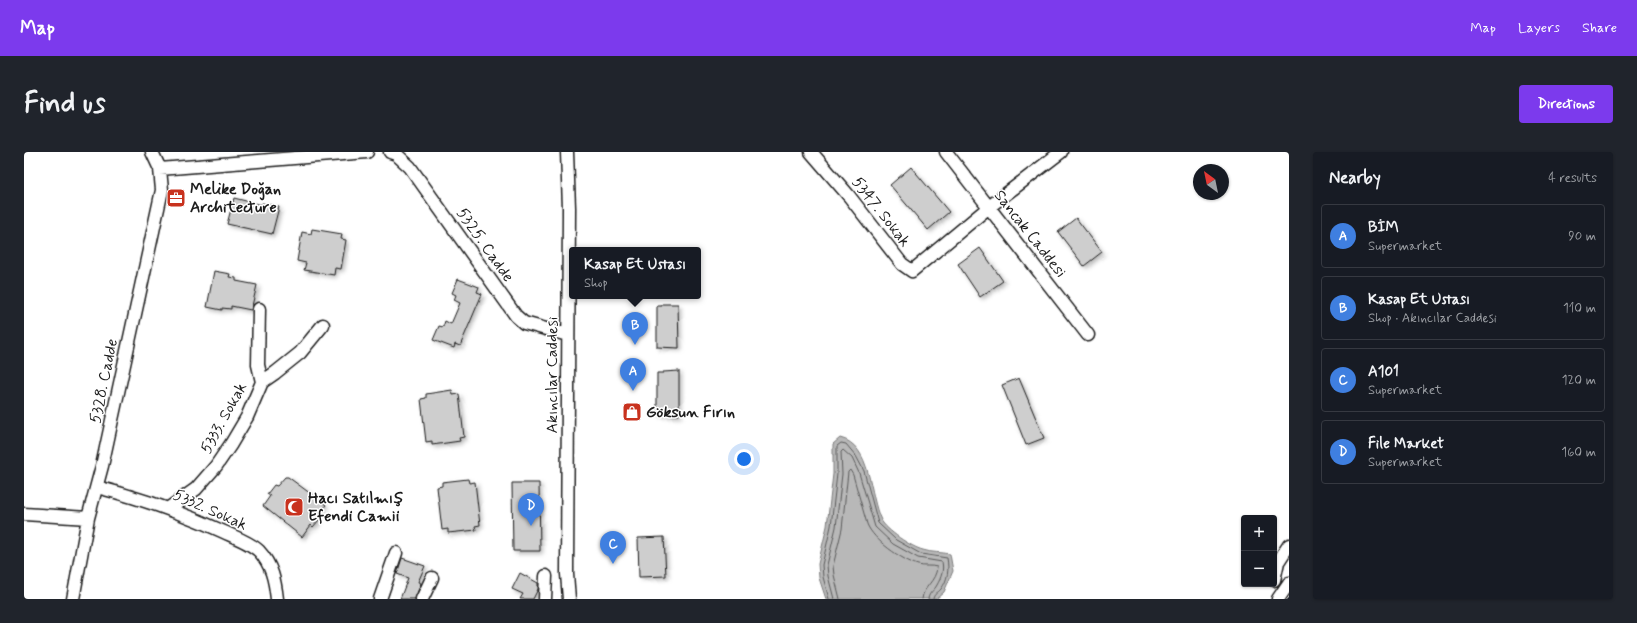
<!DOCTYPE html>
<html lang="en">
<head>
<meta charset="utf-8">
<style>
	:root { --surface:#171b24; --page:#20242c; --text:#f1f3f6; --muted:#9ea1a6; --line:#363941; --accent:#7c3aed }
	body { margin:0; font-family:Mynerve,sans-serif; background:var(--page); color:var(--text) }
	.controls { position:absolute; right:12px; bottom:12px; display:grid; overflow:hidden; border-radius:4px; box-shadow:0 1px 3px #0004 }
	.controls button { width:36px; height:36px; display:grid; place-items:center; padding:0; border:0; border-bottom:1px solid var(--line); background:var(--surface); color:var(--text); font:20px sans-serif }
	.compass { position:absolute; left:1169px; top:12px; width:36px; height:36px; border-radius:50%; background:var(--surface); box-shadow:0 1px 3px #0004; rotate:327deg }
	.you { position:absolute; left:720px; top:307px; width:14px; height:14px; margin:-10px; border:3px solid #fff; border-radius:50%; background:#1a73e8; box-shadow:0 0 0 6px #1a73e833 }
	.badge { display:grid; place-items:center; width:26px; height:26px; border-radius:50%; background:var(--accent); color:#fff; font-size:13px; font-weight:700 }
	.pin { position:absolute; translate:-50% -33px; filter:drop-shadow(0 1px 2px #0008) }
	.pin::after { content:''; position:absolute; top:21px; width:14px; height:12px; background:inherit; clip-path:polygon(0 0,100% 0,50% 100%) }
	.popup { position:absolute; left:545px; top:95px; width:132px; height:52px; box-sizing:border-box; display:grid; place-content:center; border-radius:4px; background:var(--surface); filter:drop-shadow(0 1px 3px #0005); font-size:13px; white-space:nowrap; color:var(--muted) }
	.popup b { font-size:15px; color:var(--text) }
	.popup::after { content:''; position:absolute; left:50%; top:100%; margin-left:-8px; border:8px solid transparent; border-top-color:var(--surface) }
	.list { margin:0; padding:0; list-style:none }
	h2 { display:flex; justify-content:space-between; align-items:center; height:52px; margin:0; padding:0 16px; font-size:17px }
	h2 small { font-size:13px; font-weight:400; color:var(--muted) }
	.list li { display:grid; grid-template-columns:26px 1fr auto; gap:12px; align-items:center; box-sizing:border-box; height:64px; margin:0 8px 8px; padding:0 8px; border:1px solid var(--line); border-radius:4px }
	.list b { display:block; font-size:15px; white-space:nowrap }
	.list p { margin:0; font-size:13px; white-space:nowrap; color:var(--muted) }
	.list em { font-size:13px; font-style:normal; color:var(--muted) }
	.map { position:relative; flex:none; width:1265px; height:447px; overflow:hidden; border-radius:4px }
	header { display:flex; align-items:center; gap:24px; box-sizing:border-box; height:56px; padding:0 20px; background:var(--accent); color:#fff }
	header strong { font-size:19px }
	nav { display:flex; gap:22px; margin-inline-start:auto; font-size:14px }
	.intro { display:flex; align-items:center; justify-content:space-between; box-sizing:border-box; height:96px; padding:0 24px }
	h1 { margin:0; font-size:28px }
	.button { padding:10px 18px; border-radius:4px; background:var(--accent); color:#fff; font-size:14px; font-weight:700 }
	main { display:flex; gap:24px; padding:0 24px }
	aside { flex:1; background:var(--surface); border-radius:4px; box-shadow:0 1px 3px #0004 }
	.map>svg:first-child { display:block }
	.water { fill:#b8b8b8; stroke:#7a7a7a }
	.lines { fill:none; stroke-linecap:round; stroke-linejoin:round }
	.shore { stroke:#5a5a5a; stroke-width:1 }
	.building { fill:#cecece; stroke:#1c1c1c; filter:url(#shadow) }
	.minor-casing { stroke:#1c1c1c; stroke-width:15 }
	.minor { stroke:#fff; stroke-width:12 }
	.labels { text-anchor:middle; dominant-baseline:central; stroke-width:3; stroke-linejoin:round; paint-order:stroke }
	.poi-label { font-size:16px; font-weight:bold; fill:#1c1c1c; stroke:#fff; text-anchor:start }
	.street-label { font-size:16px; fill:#1c1c1c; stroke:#fff }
</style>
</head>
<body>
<header>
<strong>Map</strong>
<nav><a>Map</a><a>Layers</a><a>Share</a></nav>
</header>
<div class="intro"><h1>Find us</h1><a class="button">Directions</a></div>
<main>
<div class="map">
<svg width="1265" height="447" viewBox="0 0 1265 447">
	<defs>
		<filter id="shadow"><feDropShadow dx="2.5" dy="2.5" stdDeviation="2" flood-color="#0004"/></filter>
	</defs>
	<rect width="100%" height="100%" fill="#fff"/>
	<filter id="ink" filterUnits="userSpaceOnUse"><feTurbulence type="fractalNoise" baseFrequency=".025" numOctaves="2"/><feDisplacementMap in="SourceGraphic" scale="8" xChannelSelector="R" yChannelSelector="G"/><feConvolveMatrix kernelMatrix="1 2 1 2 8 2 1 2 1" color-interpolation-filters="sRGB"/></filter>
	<g filter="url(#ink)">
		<path class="water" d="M816,286C848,293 845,344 857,368C862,378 887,395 899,398C907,401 918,400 926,402L929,419L920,440L912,447H802L795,426L794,412L803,374L809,322V292Z"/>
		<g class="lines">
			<path class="shore" d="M805,447L799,425L798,413L807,374L813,322V294L817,291L822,292L832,304L840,319L854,371L872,388L897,402L923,406C925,417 924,428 917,437C914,441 910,441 909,447
				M810,447L804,424L803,413L812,375L818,322L817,300L819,298L828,306L835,321L851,375L869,392L894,406L918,410C920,418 917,426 913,433C910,439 905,440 904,447
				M816,447L810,423L809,414L818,377L824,320L826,318L829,323L843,372C849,388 878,408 894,413C900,415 907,413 913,415C912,430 899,434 898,447"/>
		</g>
		<path class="building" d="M887,15L925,60L904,78L866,33Z
			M210,46L238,53V51L255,55L248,82L203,72Z
			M1052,66L1078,100L1060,114L1034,80Z
			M288,77L318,82L317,87L322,88L317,117L311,116L310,123L280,118L282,111L273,109L278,80L287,82Z
			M956,96L979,129L956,145L934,112Z
			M190,119L206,122L205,125L212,126V129L233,133L227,158L207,154V157L198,156V158L183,155Z
			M434,127L455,135L453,140L458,142L436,194L431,192L430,196L409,188L415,174L419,175L421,169L427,172L436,151L430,148L432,143L428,141Z
			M638,152H654L655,196L633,195V154H638Z
			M655,219V263L633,262V221H639V220Z
			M995,226L1020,286L1002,293L978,233Z
			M428,238L429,243L435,242L440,285L435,286L436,289L408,293V289L402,290L397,247L402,246V242Z
			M261,325H264L302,353L292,366L295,368L289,375L287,373L278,385L239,354L246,344L243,342L250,333L253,334Z
			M444,327L445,331L451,330L456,373L451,374L452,378L424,381V377L418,378L413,335L418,334V330Z
			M488,331H515L516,399H489Z
			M640,385L642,424L615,425L614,386Z
			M378,406L401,414L394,430L397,431L391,447H376L384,426L373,422Z
			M496,421L514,431V437L509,447H496L499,442L488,437Z"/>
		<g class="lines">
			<g class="minor-casing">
				<path id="minor" d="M366,0L372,2L386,15L492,164L500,171L544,183
					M543,0L545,56L543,422L545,447
					M787,0L825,44L878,112L888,119L965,55L1037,0
					M922,0L1064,183
					M136,17L343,0
					M235,157L234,213L238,230
					M73,335C119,347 157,360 200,380C211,385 227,391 235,399C248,413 251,429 253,447
					M145,356L172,337L192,314L207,292L223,265L238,230L251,221L276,201L299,173
					M0,362L64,366
					M1250,428L1254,410L1265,393
					M49,447L64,366L78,314L138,38L136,17L128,0
					M356,447L372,401
					M398,447L408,426
					M521,447L522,424
					M1254,447L1265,431"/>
			</g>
			<use href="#minor" class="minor"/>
		</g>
	</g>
	<defs>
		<g id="office-square" transform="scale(1)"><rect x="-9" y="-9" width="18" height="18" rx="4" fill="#c8321e" stroke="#fff"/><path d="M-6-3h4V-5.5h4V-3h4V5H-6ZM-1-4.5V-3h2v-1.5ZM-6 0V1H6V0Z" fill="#fff"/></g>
		<g id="shop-square" transform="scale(1)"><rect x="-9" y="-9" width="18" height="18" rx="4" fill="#c8321e" stroke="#fff"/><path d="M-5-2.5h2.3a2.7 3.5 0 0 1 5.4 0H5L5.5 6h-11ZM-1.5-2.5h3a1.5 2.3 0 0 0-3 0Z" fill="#fff"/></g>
		<g id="mosque-square" transform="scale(1)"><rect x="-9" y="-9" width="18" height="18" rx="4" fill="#c8321e" stroke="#fff"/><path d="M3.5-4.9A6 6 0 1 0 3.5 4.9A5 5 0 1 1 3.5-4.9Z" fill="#fff"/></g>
	</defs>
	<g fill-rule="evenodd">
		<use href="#office-square" x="152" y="46"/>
		<use href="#shop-square" x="608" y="260"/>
		<use href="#mosque-square" x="270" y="355"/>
	</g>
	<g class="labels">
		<g class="poi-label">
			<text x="166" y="37">Melike Doğan<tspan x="166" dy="18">Architecture</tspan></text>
			<text x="622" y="260">Göksun Fırın</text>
			<text x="284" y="346">Hacı Satılmış<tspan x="284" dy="18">Efendi Camii</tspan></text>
		</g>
		<g class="street-label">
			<text transform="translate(857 60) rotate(52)">5347. Sokak</text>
			<text transform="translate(1006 82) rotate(52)">Sancak Caddesi</text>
			<text transform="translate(461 93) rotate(55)">5325. Cadde</text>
			<text transform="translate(528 223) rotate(-90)">Akıncılar Caddesi</text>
			<text transform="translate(80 229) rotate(-78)">5328. Cadde</text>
			<text transform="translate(200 266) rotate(-61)">5333. Sokak</text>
			<text transform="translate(186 358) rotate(24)">5332. Sokak</text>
		</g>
	</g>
</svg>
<div class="controls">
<button>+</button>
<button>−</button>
</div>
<svg class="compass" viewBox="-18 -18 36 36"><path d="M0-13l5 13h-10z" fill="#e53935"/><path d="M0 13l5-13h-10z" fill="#9ea1a6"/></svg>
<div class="you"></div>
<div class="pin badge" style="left:609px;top:239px;background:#3f7fe0">A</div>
<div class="pin badge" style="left:611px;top:193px;background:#3f7fe0">B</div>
<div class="popup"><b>Kasap Et Ustası</b>Shop</div>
<div class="pin badge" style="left:589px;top:412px;background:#3f7fe0">C</div>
<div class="pin badge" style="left:507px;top:374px;background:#3f7fe0">D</div>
</div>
<aside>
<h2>Nearby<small>4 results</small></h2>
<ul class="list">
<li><span class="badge" style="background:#3f7fe0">A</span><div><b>BİM</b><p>Supermarket</p></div><em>90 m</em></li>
<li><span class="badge" style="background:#3f7fe0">B</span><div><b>Kasap Et Ustası</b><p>Shop · Akıncılar Caddesi</p></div><em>110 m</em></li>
<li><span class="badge" style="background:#3f7fe0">C</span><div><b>A101</b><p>Supermarket</p></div><em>120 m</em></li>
<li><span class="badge" style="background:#3f7fe0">D</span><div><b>File Market</b><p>Supermarket</p></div><em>160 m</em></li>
</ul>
</aside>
</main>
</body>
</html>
